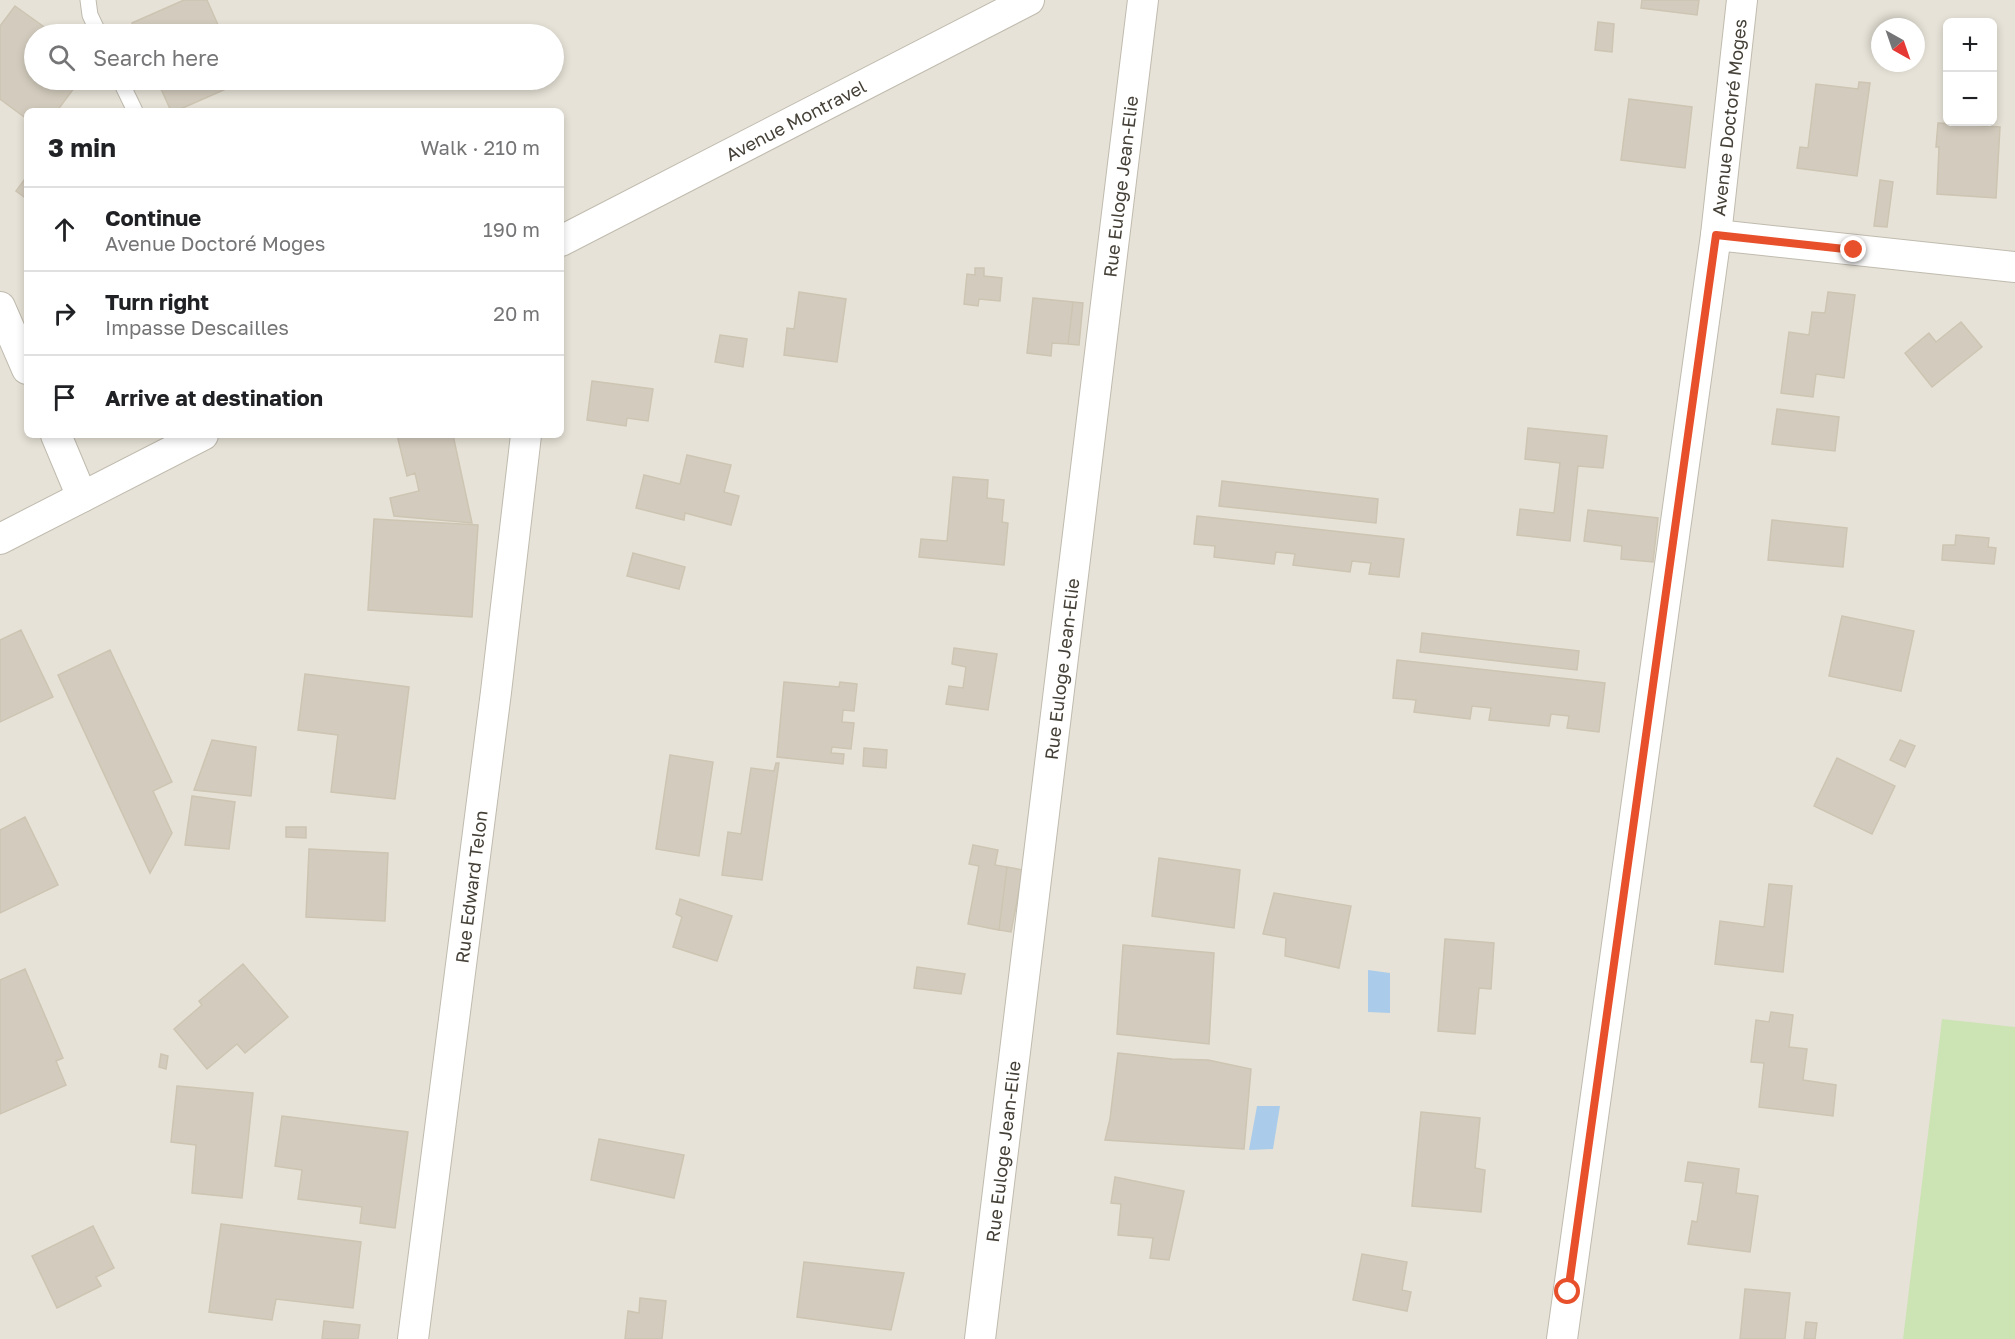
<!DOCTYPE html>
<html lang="en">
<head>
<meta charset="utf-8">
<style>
	:root { --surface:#fff; --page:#f6f6f6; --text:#202124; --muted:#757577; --line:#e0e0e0 }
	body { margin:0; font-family:"Golos Text",sans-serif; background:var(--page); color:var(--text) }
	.controls { position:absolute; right:18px; top:18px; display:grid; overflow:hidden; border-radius:9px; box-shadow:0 3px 9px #0003 }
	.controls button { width:54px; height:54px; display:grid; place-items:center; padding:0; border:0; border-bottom:2px solid var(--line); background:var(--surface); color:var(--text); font:30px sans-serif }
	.compass { position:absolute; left:1871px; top:18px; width:54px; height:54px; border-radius:50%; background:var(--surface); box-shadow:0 3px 9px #0003; rotate:140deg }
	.stop { position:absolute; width:18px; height:18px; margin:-14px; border:4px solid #e7502b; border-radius:50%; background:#fff }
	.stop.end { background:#e7502b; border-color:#fff; box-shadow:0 2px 6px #0008 }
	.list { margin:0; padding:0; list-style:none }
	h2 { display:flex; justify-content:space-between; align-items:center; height:78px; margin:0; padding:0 24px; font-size:26px }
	h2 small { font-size:20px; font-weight:400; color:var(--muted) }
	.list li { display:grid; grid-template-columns:39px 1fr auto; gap:18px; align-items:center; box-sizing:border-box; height:84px; padding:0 24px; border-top:2px solid var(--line) }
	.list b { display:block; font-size:22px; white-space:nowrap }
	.list p { margin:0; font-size:20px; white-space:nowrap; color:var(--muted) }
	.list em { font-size:20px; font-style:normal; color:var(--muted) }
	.icon { flex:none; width:33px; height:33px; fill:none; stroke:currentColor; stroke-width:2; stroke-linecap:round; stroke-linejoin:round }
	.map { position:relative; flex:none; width:2015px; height:1339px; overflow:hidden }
	.search { position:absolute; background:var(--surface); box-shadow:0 3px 9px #0003; left:24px; top:24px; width:540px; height:66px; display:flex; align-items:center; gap:15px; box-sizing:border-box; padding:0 21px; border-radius:33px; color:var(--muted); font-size:22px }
	.panel { position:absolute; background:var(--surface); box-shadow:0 3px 9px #0003; left:24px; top:108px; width:540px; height:330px; border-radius:9px }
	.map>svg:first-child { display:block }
	.residential { fill:#e6e2d7; fill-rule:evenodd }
	.green { fill:#cce3b4 }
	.water { fill:#aaccea }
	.building { fill:#d3ccbe; stroke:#cdc4b2; stroke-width:1.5 }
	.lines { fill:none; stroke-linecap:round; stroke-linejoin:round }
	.lane-casing { stroke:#c0bbae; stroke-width:17 }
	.street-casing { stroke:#c0bbae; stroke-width:32 }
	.lane { stroke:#fff; stroke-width:15 }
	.street { stroke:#fff; stroke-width:30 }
	.route { stroke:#e7502b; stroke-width:8 }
	.labels { text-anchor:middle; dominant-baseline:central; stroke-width:5; stroke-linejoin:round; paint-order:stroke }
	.street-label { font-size:18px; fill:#454037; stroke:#fff }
</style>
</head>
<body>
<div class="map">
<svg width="2015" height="1339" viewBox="0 0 2015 1339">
	<rect width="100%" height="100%" fill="#f2f0e8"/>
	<path class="residential" d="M0,0H2015V1339H0ZM1948,22H1992V122H1948ZM1880,27H1916V63H1880ZM34,34H554V80H34ZM27,111H561V435H27Z"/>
	<path class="green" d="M1942,1019L2015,1027V1339H1903Z"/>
	<path class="water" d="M1368,970L1390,973V1013L1368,1012Z
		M1257,1106H1280L1273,1149L1249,1150Z"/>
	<path class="building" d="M184,0H207L222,34H137L132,23Z
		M1642,0H1699L1697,15L1641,8Z
		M15,6L54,34H34V80H80L57,111H27V119L0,99V26Z
		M1598,22L1614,24L1612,52L1595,50Z
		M157,80H241L242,82L176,111H171Z
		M1859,82L1870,83L1857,176L1797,168L1800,147L1808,148L1816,84L1858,89Z
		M1629,99L1692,107L1685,168L1621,160Z
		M1938,123L2000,127L1996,198L1937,194L1939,147H1936Z
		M27,176V199L16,191Z
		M1880,180L1893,182L1887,227L1874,226Z
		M975,268H984V276L1002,278L1000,301L979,299L978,306L964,304L967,274L975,275Z
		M799,292L846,299L837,362L784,355L787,328L794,329Z
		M1828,292L1855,295L1844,378L1816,374L1813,397L1781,393L1789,332L1809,335L1812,312L1825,313Z
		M1033,298L1073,302L1068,344L1052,343L1051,356L1027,353Z
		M1073,302L1083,303L1079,345L1068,344Z
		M1961,322L1982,347L1932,387L1905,353L1929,333L1936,342Z
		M720,335L747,339L743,367L715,362Z
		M592,381L653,389L648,421L627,418L626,426L587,420Z
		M1777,409L1839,417L1835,451L1772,444Z
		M1528,428L1607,436L1603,468L1578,466L1570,541L1517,535L1520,509L1554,513L1560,463L1525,459Z
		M397,435H453L472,523L394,516L390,498L419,491L415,473L407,476Z
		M687,455L731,465L724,492L739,496L731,525L685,513L684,520L636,508L644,475L680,484Z
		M953,477L988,480L987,498L1004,500L1002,522L1008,523L1004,565L919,557L921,539L947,541Z
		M1222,481L1378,499L1376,523L1219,506Z
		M1588,510L1658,518L1653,562L1621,559L1622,546L1584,541Z
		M1197,516L1404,539L1399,577L1369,574L1371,563L1352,561L1350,572L1293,565L1295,554L1276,552L1274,564L1214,557L1215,546L1194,544Z
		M374,519L478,525L472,617L368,610Z
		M1772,520L1847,528L1843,567L1768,560Z
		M1956,535L1989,538L1988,547L1996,548L1994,564L1942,560L1943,545H1955Z
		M633,553L685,567L679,589L627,576Z
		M1842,616L1914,631L1901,691L1829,676Z
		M21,630L53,697L0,722V640Z
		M1422,633L1579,651L1577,670L1420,652Z
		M954,648L997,654L988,710L946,704L949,686L963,688L966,667L952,664Z
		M110,650L172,782L153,791L172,833L150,873L58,675Z
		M1397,660L1605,683L1599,732L1567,728L1569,716L1551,714L1549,726L1489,720L1491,708L1472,706L1470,719L1414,712L1416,700L1393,698Z
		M305,674L409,687L395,799L331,792L338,735L298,730Z
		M784,682L839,687L840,682L857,684L854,711L843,710L842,722L854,723L851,749L832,747L831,753L844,754L843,764L777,757Z
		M212,740L256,747L251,796L194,790Z
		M1900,740L1915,746L1905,767L1890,760Z
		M864,748L887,750L886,768L863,766Z
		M670,755L713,762L699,856L656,849Z
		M1837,758L1895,786L1872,834L1814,806Z
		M776,763H779L762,880L722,875L728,832L741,834L751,768L774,771Z
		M192,796L235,802L229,849L185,845Z
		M25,817L58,885L0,913V830Z
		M286,827H306V838L286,837Z
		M973,845L998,850L995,865L1007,867L999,930L968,924L979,866L969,864Z
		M309,849L388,853L385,921L306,917Z
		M1159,858L1240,870L1234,928L1152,916Z
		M1007,867L1023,870L1011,932L999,930Z
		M1769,884L1792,886L1783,972L1715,964L1720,921L1764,927Z
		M1274,893L1351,906L1339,968L1285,956L1286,938L1263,934Z
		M680,899L732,916L717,961L673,947L682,917L676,914Z
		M1445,939L1494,943L1491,989L1479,988L1475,1034L1438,1031Z
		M1123,945L1214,953L1209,1044L1117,1034Z
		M243,964L288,1017L245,1053L237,1044L207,1069L174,1029L202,1005L199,1001Z
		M917,967L965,974L961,994L914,988Z
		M25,969L63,1058L56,1061L66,1085L0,1114V980Z
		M1771,1012L1793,1015L1789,1047L1807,1049L1803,1080L1836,1085L1833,1116L1759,1107L1764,1063L1751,1062L1756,1020L1769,1022Z
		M1118,1053L1172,1059L1208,1060L1251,1069L1244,1149L1105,1140L1110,1119Z
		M161,1054L168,1056L166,1069L159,1067Z
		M177,1086L253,1093L242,1198L192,1193L196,1145L171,1142Z
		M1421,1112L1480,1118L1475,1168L1485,1170L1481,1212L1412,1206Z
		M282,1116L408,1132L395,1228L360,1223L362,1207L298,1199L302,1170L275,1166Z
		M599,1139L684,1155L674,1198L591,1180Z
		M1688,1162L1739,1169L1736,1193L1758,1196L1750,1252L1688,1244L1692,1221L1697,1222L1703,1183L1685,1181Z
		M1115,1177L1184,1191L1169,1260L1150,1258L1153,1238L1118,1235L1121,1204L1111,1203Z
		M221,1224L361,1242L353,1308L276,1299L272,1320L209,1312Z
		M93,1226L114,1268L96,1277L101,1286L57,1308L32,1256Z
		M1362,1254L1407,1262L1402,1290L1411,1292L1407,1311L1353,1300Z
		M804,1262L904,1273L891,1330L797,1317Z
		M1745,1289L1790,1293L1785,1339H1740Z
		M640,1298L666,1301L662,1339H625L628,1311L639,1313Z
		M324,1321L360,1325L358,1339H322Z
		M1806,1322L1817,1323L1815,1339H1804Z"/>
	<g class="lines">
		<g class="lane-casing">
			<path id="lane" d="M88,0L90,15L99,34
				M120,80L135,111"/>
		</g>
		<g class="street-casing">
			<g id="street">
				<path d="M1716,235L2015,267"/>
				<path id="s1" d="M561,241L1029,0"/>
				<path d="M0,307L27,369"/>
				<path d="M56,435L82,497"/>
				<path d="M0,539L203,435"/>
				<path id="s2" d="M413,1339L496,692L526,435"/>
				<path id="s3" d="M980,1339L1143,0"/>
				<path id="s4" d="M1562,1339L1716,235L1742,0"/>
			</g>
		</g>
		<use href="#lane" class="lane"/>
		<use href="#street" class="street"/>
	</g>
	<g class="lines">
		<path class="route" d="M1568,1292L1716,235L1854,250"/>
	</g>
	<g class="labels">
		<g class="street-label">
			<text stroke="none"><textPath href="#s4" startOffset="1233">Avenue Doctoré Moges</textPath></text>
			<text stroke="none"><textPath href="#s1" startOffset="264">Avenue Montravel</textPath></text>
			<text stroke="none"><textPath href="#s3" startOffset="1161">Rue Euloge Jean-Elie</textPath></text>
			<text stroke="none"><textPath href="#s3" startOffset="675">Rue Euloge Jean-Elie</textPath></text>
			<text stroke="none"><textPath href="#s2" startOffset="456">Rue Edward Telon</textPath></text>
			<text stroke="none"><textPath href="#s3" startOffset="189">Rue Euloge Jean-Elie</textPath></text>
		</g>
	</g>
</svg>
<div class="controls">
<button>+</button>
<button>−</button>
</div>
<svg class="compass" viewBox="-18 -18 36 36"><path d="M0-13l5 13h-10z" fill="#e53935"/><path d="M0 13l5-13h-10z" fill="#757577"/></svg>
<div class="stop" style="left:1568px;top:1292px"></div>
<div class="stop end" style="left:1854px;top:250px"></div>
<div class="search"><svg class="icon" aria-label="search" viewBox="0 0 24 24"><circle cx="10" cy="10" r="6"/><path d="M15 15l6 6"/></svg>Search here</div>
<section class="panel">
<h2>3 min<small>Walk · 210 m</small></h2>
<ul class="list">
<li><svg class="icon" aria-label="ahead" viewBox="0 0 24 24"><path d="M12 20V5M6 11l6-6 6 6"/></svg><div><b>Continue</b><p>Avenue Doctoré Moges</p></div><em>190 m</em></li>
<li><svg class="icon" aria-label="right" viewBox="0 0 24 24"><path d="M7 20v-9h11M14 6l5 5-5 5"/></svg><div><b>Turn right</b><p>Impasse Descailles</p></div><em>20 m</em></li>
<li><svg class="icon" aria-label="arrive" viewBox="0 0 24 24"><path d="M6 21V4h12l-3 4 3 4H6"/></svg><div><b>Arrive at destination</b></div></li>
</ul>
</section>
</div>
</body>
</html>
